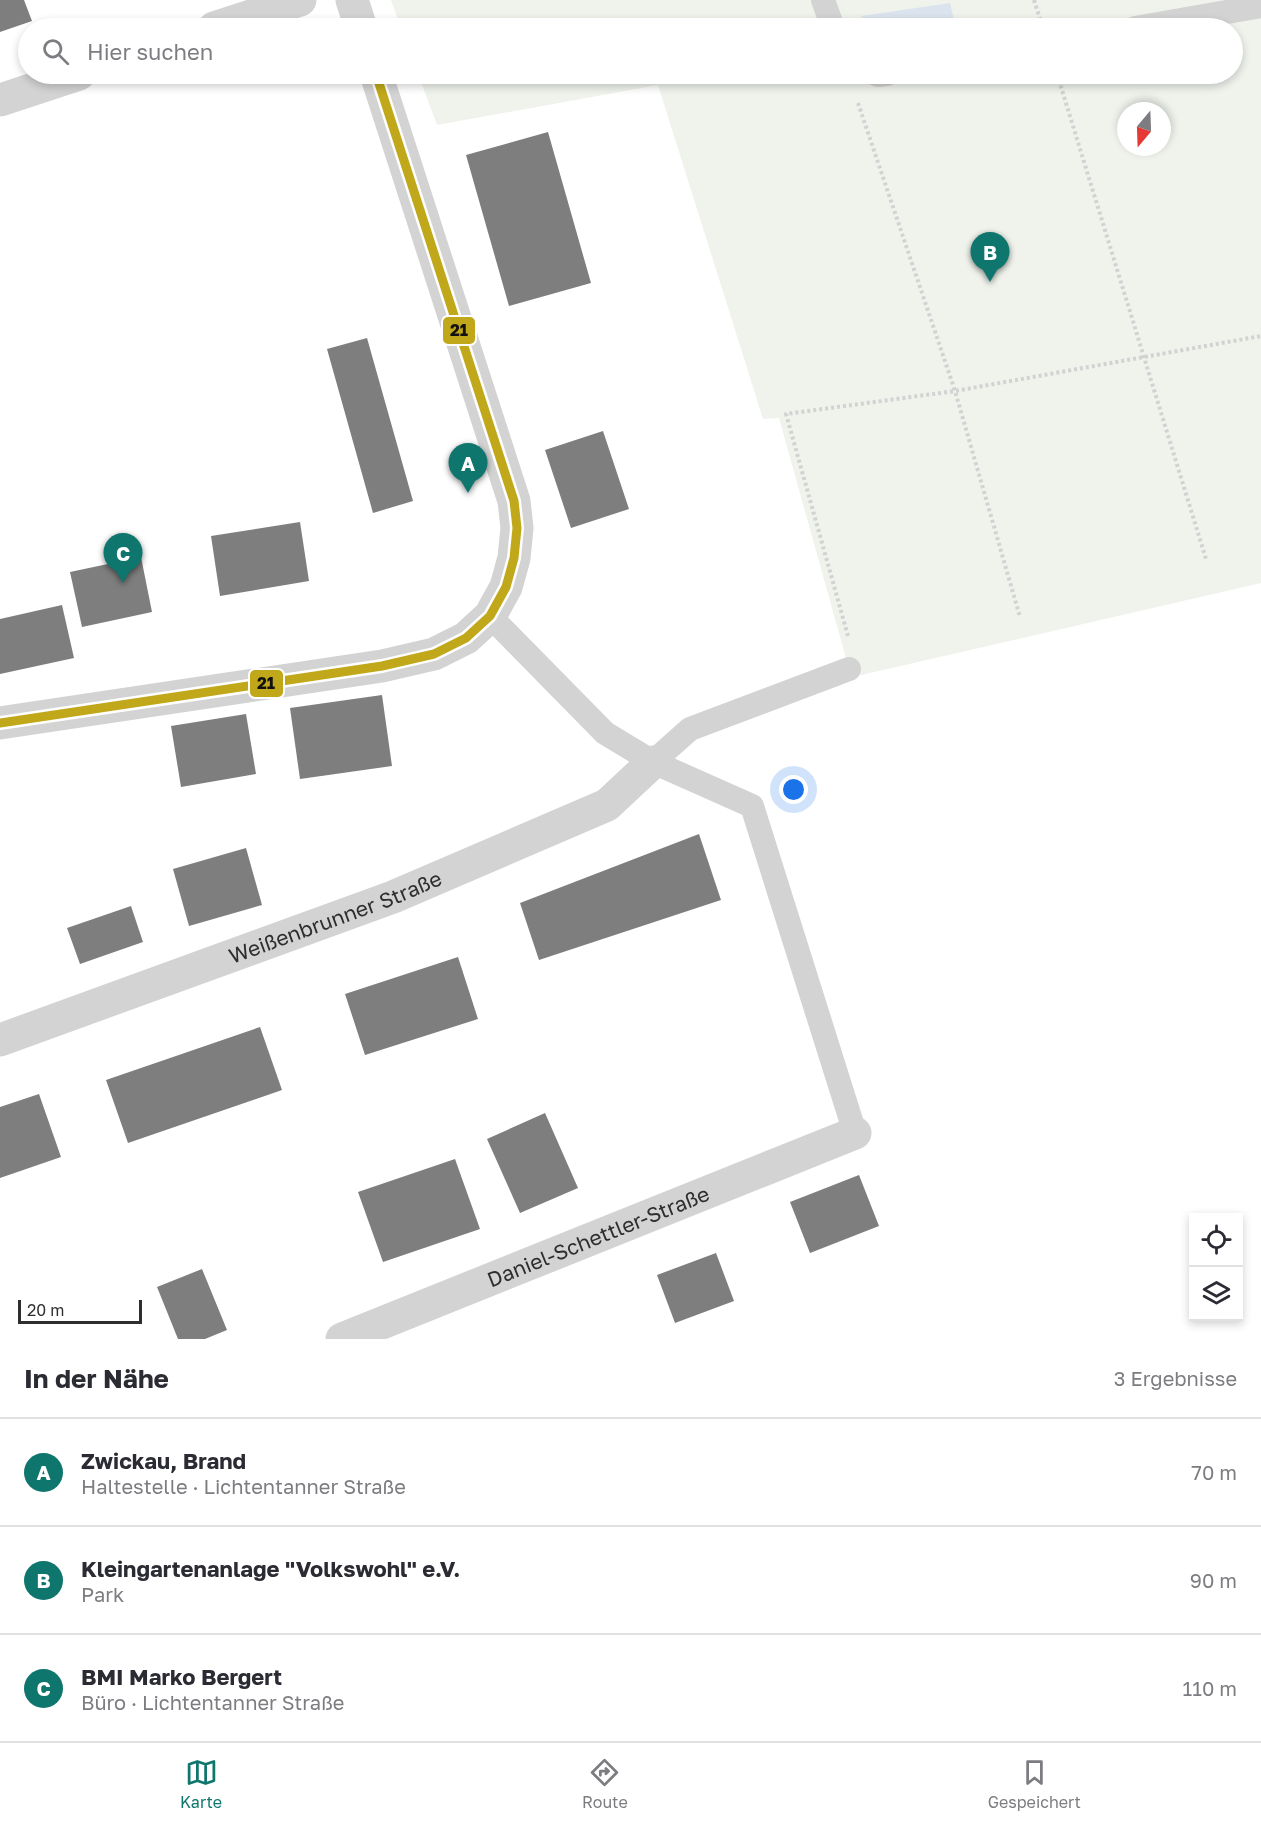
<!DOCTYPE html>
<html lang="de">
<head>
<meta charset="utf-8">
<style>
	:root { --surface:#fff; --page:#f2f2f3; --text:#2b2b33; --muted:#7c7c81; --line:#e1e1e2; --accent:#0f766e }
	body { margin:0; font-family:"Golos Text",sans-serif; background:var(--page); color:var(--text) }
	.controls { position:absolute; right:18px; bottom:18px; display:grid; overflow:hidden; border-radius:0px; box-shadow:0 3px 9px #0003 }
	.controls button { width:54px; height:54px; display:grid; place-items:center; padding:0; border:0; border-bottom:2px solid var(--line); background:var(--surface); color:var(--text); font:30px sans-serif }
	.compass { position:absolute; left:1117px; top:102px; width:54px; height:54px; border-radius:50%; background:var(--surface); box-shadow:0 3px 9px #0003; rotate:199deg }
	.scale { position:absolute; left:18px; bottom:15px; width:124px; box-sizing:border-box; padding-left:6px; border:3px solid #2e2e2e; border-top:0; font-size:16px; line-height:21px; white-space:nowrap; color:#2e2e2e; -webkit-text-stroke:4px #fff; paint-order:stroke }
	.you { position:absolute; left:794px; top:790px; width:21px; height:21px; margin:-15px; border:4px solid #fff; border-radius:50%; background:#1a73e8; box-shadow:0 0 0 9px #1a73e833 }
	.badge { display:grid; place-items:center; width:39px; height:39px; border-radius:50%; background:var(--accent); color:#fff; font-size:20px; font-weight:700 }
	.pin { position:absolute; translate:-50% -50px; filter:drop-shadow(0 2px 3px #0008) }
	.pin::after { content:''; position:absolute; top:32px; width:21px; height:18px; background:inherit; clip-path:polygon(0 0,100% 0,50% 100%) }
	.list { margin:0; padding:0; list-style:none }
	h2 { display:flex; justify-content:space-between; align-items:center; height:78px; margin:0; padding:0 24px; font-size:26px }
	h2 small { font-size:20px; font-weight:400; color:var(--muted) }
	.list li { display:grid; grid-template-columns:39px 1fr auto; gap:18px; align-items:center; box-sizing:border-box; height:108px; padding:0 24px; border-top:2px solid var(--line) }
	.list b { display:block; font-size:22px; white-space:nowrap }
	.list p { margin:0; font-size:20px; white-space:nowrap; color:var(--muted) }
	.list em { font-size:20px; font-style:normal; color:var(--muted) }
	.icon { flex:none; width:33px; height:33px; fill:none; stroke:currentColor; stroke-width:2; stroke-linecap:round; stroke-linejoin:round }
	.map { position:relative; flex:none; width:1261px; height:1339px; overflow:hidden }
	.search { position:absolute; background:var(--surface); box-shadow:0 3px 9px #0003; left:18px; right:18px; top:18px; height:66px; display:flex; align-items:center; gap:15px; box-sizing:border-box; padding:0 21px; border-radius:33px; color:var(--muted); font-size:22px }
	.sheet { height:402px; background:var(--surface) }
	nav { display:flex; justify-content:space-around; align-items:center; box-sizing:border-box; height:84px; border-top:2px solid var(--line); background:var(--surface); font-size:16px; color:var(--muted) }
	nav a { display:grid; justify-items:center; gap:3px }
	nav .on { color:var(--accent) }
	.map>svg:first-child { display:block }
	.green { fill:#eff3ec; fill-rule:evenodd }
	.water { fill:#dbe4ee }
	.building { fill:#7e7e7e }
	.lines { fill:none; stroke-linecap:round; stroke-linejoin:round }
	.path { stroke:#d2d2d2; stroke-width:4; stroke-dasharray:3 3; stroke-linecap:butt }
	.service { stroke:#d3d3d3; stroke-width:24 }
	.minor { stroke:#d3d3d3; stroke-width:33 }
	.tertiary { stroke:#d3d3d3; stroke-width:33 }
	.bus-1-casing { stroke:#fff; stroke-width:14 }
	.bus-1 { stroke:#c0a81a; stroke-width:9 }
	.labels { text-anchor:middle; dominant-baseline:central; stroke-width:6; stroke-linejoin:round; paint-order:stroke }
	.street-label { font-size:21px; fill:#2e2e2e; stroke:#fff }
	.line-badge { stroke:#fff; stroke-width:2 }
	.pale-badge-label { font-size:16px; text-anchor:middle; font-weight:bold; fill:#111 }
</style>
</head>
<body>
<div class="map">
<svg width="1261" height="1339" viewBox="0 0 1261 1339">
	<rect width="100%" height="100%" fill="#fff"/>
	<path class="green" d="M391,0H1261V583L857,676L849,669L779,418L763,419L658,85L437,125L418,74H1232V28H401ZM1126,111H1162V147H1126Z"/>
	<path class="water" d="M950,3L956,28H870L861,16Z"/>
	<path class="building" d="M0,0H24L32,21L0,32Z
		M548,132L591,283L509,306L466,155Z
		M367,338L413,501L373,513L327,349Z
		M603,431L629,509L571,528L545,450Z
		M300,522L309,581L220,596L211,536Z
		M141,557L152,612L82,627L70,572Z
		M62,605L74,658L0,674V619Z
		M382,695L392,766L300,779L290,708Z
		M246,714L256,774L181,787L171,726Z
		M699,834L721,900L539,960L520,903Z
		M246,848L262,905L189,926L173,869Z
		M131,906L143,942L80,964L67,928Z
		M458,957L478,1019L365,1055L345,994Z
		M260,1027L282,1090L128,1143L106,1080Z
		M39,1094L61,1157L0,1178V1107Z
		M545,1113L578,1188L520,1213L487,1139Z
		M455,1159L480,1229L383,1262L358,1192Z
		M859,1175L879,1226L810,1253L790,1202Z
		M716,1253L734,1301L675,1323L657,1275Z
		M202,1269L227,1330L205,1339H178L157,1287Z"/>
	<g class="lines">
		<path class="path" d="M1034,0L1043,28
			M1057,74L1206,559
			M858,103L955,391L1020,617
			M848,636L786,414L955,391L1261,336"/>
		<path class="service" d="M823,0L833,28
			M1135,28L1261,6
			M876,74L878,75L887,74
			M490,616L605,733L653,762L752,806L855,1133
			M653,762L690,729L849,669"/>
		<g class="minor">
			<path d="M214,28L300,0"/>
			<path d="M0,100L79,74"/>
			<path id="s1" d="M0,1040L393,897L607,805L653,762"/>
			<path id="s2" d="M342,1339L855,1133"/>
		</g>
		<path class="tertiary" d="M352,0L361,28
			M0,723L382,666L434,654L466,638L490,616L506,587L514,558L517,528L514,501L376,74"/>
		<g class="bus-1-casing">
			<path id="bus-1" d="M0,723L382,666L434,654L466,638L490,616L506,587L514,558L517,528L514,501L376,74"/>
		</g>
		<use href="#bus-1" class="bus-1"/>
	</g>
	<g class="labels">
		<g class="street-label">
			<text stroke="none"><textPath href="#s1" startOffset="357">Weißenbrunner Straße</textPath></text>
			<text stroke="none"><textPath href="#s2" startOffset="276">Daniel-Schettler-Straße</textPath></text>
		</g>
	</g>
	<g class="line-badge">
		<rect x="442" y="316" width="34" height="29" rx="6" fill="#c0a81a"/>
		<rect x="249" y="669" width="35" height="29" rx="6" fill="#c0a81a"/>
	</g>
	<g class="pale-badge-label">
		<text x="459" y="336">21</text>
		<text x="266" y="689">21</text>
	</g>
</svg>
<div class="controls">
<button><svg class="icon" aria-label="locate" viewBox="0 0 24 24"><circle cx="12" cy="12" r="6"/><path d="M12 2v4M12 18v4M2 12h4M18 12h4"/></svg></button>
<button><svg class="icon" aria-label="layers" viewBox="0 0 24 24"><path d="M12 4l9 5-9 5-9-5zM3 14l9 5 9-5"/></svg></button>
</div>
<svg class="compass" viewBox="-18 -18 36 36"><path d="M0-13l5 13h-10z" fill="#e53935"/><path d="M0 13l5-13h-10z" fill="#7c7c81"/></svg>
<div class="scale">20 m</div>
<div class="you"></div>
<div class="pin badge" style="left:468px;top:493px">A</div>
<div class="pin badge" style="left:990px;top:282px">B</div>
<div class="pin badge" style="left:123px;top:583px">C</div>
<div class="search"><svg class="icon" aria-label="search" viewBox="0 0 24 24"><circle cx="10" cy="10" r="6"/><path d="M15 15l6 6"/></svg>Hier suchen</div>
</div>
<section class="sheet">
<h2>In der Nähe<small>3 Ergebnisse</small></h2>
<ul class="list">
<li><span class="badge">A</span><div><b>Zwickau, Brand</b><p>Haltestelle · Lichtentanner Straße</p></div><em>70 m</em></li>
<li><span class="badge">B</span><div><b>Kleingartenanlage &quot;Volkswohl&quot; e.V.</b><p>Park</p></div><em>90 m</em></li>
<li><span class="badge">C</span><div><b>BMI Marko Bergert</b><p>Büro · Lichtentanner Straße</p></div><em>110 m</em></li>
</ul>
</section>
<nav>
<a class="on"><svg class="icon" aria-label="map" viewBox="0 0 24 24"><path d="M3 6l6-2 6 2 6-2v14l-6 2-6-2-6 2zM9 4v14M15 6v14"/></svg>Karte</a>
<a><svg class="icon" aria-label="directions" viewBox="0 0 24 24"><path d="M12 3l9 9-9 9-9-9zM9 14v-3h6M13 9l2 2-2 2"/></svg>Route</a>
<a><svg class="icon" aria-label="saved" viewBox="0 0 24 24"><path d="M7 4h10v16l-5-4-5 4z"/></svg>Gespeichert</a>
</nav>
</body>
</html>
